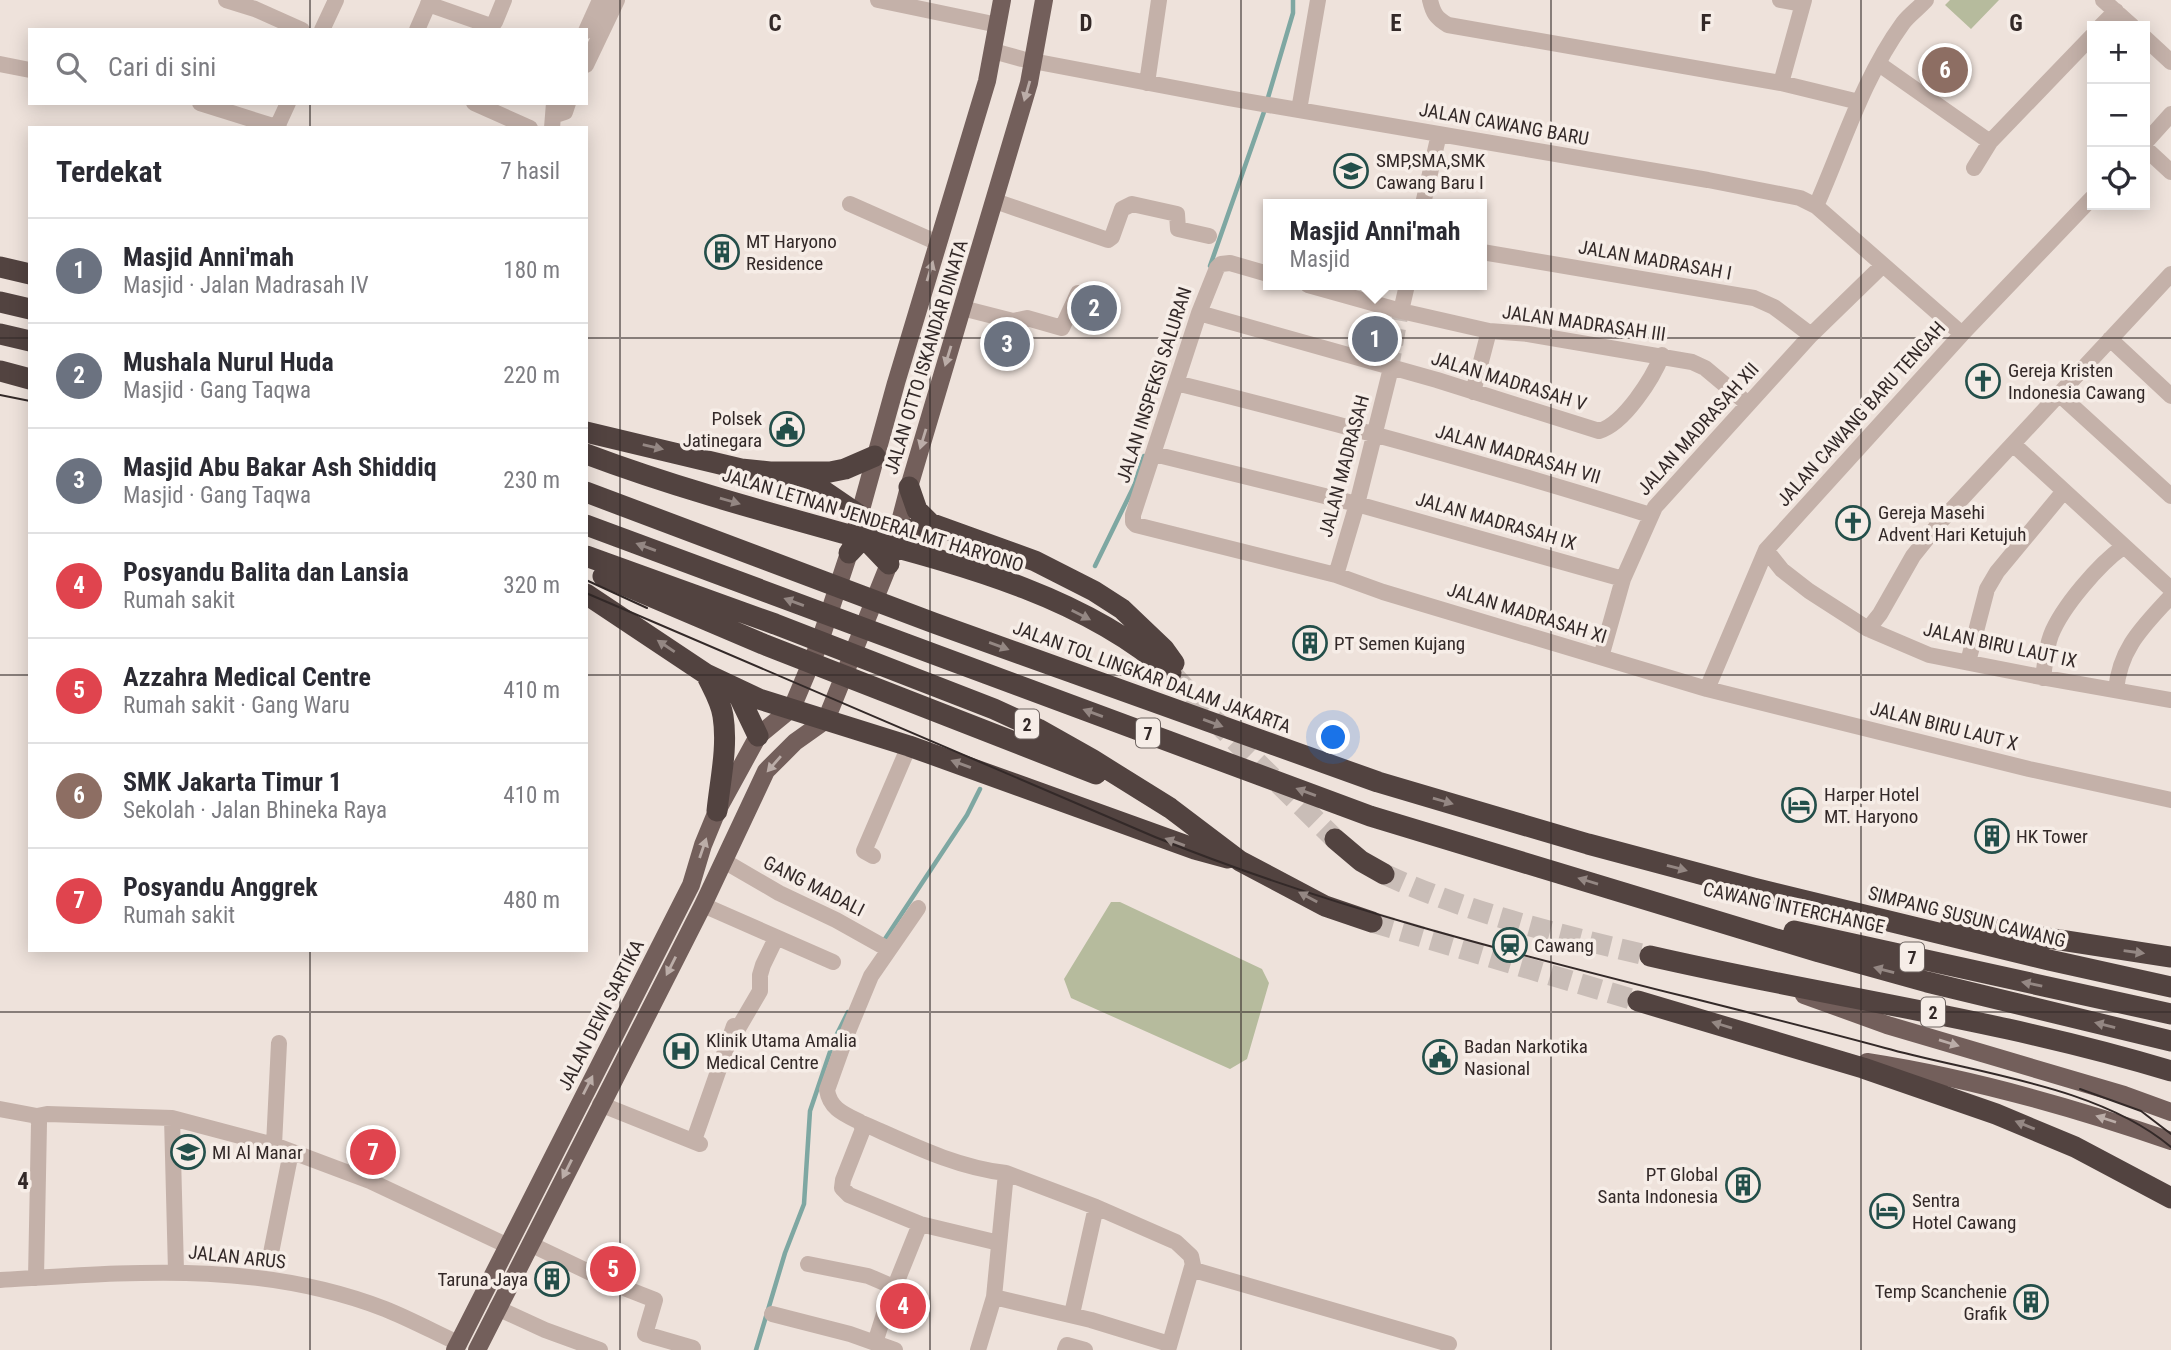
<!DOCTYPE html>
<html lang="id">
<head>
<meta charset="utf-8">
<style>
	:root { --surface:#fff; --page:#f7f7f7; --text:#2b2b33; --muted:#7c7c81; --line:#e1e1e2; --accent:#b45309 }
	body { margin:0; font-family:"Roboto Condensed",sans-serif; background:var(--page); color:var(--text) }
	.controls { position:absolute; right:21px; top:21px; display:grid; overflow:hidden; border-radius:0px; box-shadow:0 4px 18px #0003 }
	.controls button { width:63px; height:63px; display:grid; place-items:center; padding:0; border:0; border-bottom:2px solid var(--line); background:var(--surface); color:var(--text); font:35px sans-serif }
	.you { position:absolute; left:1334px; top:738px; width:24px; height:24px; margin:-18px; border:5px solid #fff; border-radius:50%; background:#1a73e8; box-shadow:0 0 0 10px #1a73e833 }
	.badge { display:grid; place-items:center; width:46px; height:46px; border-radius:50%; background:var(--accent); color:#fff; font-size:23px; font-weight:700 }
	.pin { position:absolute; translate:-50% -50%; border:4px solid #fff; box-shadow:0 2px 7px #0006 }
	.popup { position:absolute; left:1263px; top:199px; width:224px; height:91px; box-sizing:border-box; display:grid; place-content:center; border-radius:0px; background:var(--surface); filter:drop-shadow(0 2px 5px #0005); font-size:23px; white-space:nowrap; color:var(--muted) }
	.popup b { font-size:26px; color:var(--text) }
	.popup::after { content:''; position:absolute; left:50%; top:100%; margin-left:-14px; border:14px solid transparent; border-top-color:var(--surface) }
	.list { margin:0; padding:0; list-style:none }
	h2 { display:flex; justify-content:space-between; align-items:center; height:91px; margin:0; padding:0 28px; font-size:30px }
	h2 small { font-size:23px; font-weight:400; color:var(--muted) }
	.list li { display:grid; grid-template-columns:46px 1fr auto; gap:21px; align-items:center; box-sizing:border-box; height:105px; padding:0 28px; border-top:2px solid var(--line) }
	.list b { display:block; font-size:26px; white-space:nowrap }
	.list p { margin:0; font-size:23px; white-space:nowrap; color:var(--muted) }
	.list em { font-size:23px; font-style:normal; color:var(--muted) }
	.icon { flex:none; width:38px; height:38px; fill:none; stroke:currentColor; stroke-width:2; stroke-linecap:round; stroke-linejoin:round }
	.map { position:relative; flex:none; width:2171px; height:1350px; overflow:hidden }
	.search { position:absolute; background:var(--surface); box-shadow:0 4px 18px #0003; left:28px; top:28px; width:560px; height:77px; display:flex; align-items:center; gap:18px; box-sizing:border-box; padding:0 24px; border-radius:0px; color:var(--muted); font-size:26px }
	.panel { position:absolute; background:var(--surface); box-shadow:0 4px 18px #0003; left:28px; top:126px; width:560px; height:826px; border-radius:0px }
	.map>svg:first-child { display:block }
	.green { fill:#b6bb9d }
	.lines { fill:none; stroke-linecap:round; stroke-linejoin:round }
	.stream { stroke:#7ea7a2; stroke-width:4.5 }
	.minor-tunnel { stroke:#c9bdb7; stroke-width:16; stroke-dasharray:16 8; stroke-linecap:butt }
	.highway-tunnel { stroke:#c9bdb7; stroke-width:21; stroke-dasharray:21 10; stroke-linecap:butt }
	.minor { stroke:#c4b1a9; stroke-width:16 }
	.major { stroke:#735f5b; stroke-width:18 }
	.highway { stroke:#524340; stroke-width:21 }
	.tram { stroke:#332928; stroke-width:2 }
	.oneway { fill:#bbada8 }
	.oneway2 { fill:#948783 }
	.grid { fill:none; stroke:#332928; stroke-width:2; stroke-opacity:0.55 }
	.labels { text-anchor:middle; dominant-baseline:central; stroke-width:7; stroke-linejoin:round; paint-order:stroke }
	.shield { fill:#f6ede7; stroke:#6e6461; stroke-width:2 }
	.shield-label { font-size:18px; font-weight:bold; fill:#332928 }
	.street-label { font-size:19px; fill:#332928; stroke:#f6ede7 }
	.poi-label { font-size:19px; fill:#332928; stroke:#f6ede7; text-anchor:start }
	.grid-label { font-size:23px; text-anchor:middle; font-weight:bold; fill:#332928; stroke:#f6ede7; stroke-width:7; stroke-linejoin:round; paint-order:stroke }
</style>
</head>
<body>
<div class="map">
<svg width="2171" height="1350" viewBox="0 0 2171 1350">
	<rect width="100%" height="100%" fill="#eee2db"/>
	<path class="green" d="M1950,0H1999L1971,29L1945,5Z
		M1111,902H1120L1262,969L1269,983L1247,1059L1230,1069L1071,998L1064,979Z"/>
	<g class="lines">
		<path class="stream" d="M1267,101L1293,13V0
			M1210,266L1265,109
			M1095,566L1134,486L1144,456
			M883,942L967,815L980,789
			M756,1350L785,1253L804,1204L810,1111L834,1040L848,1012"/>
		<path class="minor-tunnel" d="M1391,368L1401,311"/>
		<path class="highway-tunnel" d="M1171,673L1224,730L1335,839
			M1384,874C1468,913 1561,935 1650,956
			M1372,922L1638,1001"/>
		<path class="minor" d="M226,0L255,9L302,30
			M878,0L998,25
			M1430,0C1433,13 1436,18 1448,25L1781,83L1859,102
			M1780,0L1802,4
			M2103,0L2132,26
			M428,4L488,25L495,22L504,0
			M2101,26L2116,11
			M322,30L336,0
			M417,30L430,0
			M586,31L600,0
			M2145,38L2171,62
			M993,51L1022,59L1228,98L1708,180L1800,198L1816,206L1962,334
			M0,64L30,70
			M1879,64L1990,142L1974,168
			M586,65L617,0
			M1147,83L1159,0
			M1781,83L1804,0
			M200,103L279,128
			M474,103L530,128
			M1299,110L1318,0
			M553,116L565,112L568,103
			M277,127L288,103
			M552,128L554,103
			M1990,142L2092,36
			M2145,143L2171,114
			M2145,148L2171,172
			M995,201L1108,240L1112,237L1122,209L1132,204L1177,214L1178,229L1209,236
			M850,204L938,243
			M1423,204L1439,134
			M1816,206C1843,145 1863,78 1903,23C1909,15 1919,8 1926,0
			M1482,252L1754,298L1774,307L1811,335
			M1268,274L1230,263L1221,264L1217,268L1199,313L1133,515V522L1136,525L1336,575L1383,592L1707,689L2029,769L2171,800
			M1308,285L1401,311L1489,331L1528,334L1692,362L1705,368L1748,404
			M962,308L1013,321L1027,318L1062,328L1078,293
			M1401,311L1407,285
			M1199,313L1437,380L1599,431C1624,424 1653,378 1662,355
			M2110,339L2171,396
			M1176,383C1335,422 1494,466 1650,515
			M1473,392L1489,331
			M2059,394L2171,496
			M2013,444L2171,589
			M1154,454L1357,504L1623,579
			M1766,550L1782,570L1809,591L1868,629L1929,655L2046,678L2171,700
			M1336,575L1357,504L1391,368
			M1868,629L1880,614L1913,556L1941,521L2171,274
			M1601,657L1623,579L1655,507L1811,335L1883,265
			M1968,662L1987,589L1997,572L2064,491
			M2043,678C2045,664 2046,648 2051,635C2062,607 2099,564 2123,547
			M1707,689L1766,550L1962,334L2092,198
			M2116,690C2120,647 2144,626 2171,596
			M873,856L864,851L909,746
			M724,861L779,893L836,920L886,948
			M703,905L833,962
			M918,908L871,976L847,1034L827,1090C830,1109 844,1114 860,1122L863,1129L843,1180L842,1188L849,1195L920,1224L999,1243
			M600,1104L700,1144
			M0,1109L37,1116
			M37,1116L47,1114L172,1118L274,1145L370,1181L506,1245
			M172,1118L176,1271
			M860,1122C908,1143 954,1167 1006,1173
			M694,1140L734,1026L739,1027L760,991V975L763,965L776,938
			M274,1145L279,1043
			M530,1244L614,1284L655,1300L645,1334L693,1348
			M270,1258L291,1152
			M808,1264L868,1276L896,1288
			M36,1278L39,1123L37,1116
			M0,1280C132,1272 259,1260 385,1309C410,1319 434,1332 458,1343
			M994,1297L1091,1320L1169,1344
			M497,1308L545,1330L600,1350
			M772,1314L850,1334L895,1350
			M1072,1314L1096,1207L1176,1242L1191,1256L1194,1270L1449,1344
			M875,1343L885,1311L920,1224
			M978,1350L994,1297L1006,1173L1096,1207
			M1065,1350L1067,1345L1085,1350
			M1168,1350L1192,1267"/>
		<path class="major" d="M1804,995L1887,1025L2124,1095L2171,1112
			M1867,1062C1970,1078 2072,1107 2171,1141
			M455,1350L691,885L703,845L717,811L758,736L792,708L819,644L849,553L896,383L987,81L1002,0
			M477,1350L703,905L766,771L795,742L826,720L889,564L909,487L1029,83L1044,0"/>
		<path class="highway" d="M0,267L30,274
			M0,302L30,309
			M0,334L30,341
			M0,371L30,379
			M586,432L741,469L770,472H830L845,469L875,456
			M586,454C671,486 759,510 846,534C958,564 1083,595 1171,673
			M792,477L815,485L859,515L868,542L889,564
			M909,487L917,510L930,523L1035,561L1094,591L1122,609L1164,649L1174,663
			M586,492L934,623L1378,782L1588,844L1753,888L2049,960L2171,987
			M586,525L1370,816L1819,952L1927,982L2171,1041
			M849,553L865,536L871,533L922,528L943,530
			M586,556L775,624L994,709L1038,729L1093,760L1170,808L1240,861L1325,906L1372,922
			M603,576L763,644L1096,774
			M586,594L706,674L759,699L909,746L1195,849L1228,858
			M706,674C712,687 721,701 723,716C728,747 720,781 717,811
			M735,688L758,736
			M1335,839L1361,861L1384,874
			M1951,923L2171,957
			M1794,931L2171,1014
			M1650,956C1823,996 2000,1019 2171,1071
			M1638,1001L1863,1068L1996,1114L2075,1147L2171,1198"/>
		<path class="tram" d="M0,395L30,401
			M586,580L647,608
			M586,593L1155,837C1390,932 1641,982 1885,1048C1975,1073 2099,1086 2171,1147
			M2080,1089L2141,1111L2171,1134"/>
	</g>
	<defs><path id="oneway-solid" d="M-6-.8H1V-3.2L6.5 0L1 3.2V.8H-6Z" transform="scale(1.75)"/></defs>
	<g class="oneway">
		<use href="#oneway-solid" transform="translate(1027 91) rotate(106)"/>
		<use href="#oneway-solid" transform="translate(930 271) rotate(-73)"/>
		<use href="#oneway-solid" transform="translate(948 356) rotate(107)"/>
		<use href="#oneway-solid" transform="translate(923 439) rotate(107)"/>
		<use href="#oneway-solid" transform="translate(774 764) rotate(131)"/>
		<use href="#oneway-solid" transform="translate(703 848) rotate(-71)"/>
		<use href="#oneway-solid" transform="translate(671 966) rotate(117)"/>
		<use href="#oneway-solid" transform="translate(1949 1043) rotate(17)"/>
		<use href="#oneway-solid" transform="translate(588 1085) rotate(-63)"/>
		<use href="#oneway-solid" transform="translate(2106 1119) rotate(-162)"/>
		<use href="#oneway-solid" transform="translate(567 1169) rotate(117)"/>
	</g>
	<g class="oneway2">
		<use href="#oneway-solid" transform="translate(653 447) rotate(13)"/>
		<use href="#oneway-solid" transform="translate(730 501) rotate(16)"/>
		<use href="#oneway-solid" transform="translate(646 547) rotate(-160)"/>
		<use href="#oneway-solid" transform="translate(794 602) rotate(-160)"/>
		<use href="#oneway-solid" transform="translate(1081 615) rotate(27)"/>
		<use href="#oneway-solid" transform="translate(666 646) rotate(-146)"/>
		<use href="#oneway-solid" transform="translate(999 646) rotate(20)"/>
		<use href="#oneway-solid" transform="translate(1093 713) rotate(-160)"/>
		<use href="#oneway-solid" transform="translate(1213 723) rotate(20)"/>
		<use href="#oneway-solid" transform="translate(961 764) rotate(-160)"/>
		<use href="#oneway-solid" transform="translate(1306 792) rotate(-160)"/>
		<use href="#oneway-solid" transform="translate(1443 801) rotate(16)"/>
		<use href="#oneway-solid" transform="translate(1175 842) rotate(-160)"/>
		<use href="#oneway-solid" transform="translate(1677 868) rotate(15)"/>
		<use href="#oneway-solid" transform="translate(1588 881) rotate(-163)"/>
		<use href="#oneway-solid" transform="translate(1308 897) rotate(-152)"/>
		<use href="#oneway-solid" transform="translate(2134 952) rotate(8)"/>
		<use href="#oneway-solid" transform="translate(1884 970) rotate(-165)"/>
		<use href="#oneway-solid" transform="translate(2032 984) rotate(-168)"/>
		<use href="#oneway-solid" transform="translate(1722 1025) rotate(-163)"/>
		<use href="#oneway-solid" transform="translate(2105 1025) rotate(-166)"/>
		<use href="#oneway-solid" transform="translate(2025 1125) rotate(-158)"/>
	</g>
	<path class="grid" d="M310,0V30M620,0V1350M930,0V1350M1241,0V1350M1551,0V1350M1861,0V1350M310,103V128M0,338H30M586,338H2171M0,675H30M586,675H2171M310,950V1350M0,1012H2171"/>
	<defs>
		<g id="school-ring" transform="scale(1.75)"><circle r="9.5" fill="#f6ede7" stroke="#234f4a" stroke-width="1.5"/><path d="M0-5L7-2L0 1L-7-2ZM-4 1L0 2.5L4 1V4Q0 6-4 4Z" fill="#234f4a"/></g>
		<g id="building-ring" transform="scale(1.75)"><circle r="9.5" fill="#f6ede7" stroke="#234f4a" stroke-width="1.5"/><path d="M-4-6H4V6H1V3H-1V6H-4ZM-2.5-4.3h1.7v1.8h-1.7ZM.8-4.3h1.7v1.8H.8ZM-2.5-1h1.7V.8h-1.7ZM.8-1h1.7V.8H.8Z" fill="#234f4a"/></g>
		<g id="church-ring" transform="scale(1.75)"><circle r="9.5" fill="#f6ede7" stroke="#234f4a" stroke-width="1.5"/><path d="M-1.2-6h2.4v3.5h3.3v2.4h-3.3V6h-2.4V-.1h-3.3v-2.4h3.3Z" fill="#234f4a"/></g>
		<g id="civic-ring" transform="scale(1.75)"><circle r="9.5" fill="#f6ede7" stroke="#234f4a" stroke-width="1.5"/><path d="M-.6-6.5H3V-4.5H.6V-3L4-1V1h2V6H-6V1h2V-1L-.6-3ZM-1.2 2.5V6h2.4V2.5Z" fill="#234f4a"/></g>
		<g id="hotel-ring" transform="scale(1.75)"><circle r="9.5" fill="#f6ede7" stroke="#234f4a" stroke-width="1.5"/><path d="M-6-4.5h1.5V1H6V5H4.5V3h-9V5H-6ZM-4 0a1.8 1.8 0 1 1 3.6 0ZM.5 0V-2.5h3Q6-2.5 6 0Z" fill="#234f4a"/></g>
		<g id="station-ring" transform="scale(1.75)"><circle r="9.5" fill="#f6ede7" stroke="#234f4a" stroke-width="1.5"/><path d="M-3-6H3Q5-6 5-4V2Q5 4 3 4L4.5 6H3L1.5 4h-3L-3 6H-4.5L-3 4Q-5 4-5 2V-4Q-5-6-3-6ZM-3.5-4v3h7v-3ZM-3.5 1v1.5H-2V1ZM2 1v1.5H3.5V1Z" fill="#234f4a"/></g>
		<g id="hospital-ring" transform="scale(1.75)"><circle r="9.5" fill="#f6ede7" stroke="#234f4a" stroke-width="1.5"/><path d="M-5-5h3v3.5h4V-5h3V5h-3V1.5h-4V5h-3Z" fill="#234f4a"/></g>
	</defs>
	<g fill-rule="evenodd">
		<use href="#school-ring" x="1351" y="171"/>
		<use href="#building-ring" x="722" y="252"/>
		<use href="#church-ring" x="1983" y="381"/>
		<use href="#civic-ring" x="787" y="429"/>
		<use href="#church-ring" x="1853" y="523"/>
		<use href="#building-ring" x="1310" y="643"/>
		<use href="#hotel-ring" x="1799" y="805"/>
		<use href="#building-ring" x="1992" y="836"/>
		<use href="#station-ring" x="1510" y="945"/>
		<use href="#hospital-ring" x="681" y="1051"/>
		<use href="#civic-ring" x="1440" y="1057"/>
		<use href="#school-ring" x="188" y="1152"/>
		<use href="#building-ring" x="1743" y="1185"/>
		<use href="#hotel-ring" x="1887" y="1211"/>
		<use href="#building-ring" x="552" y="1279"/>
		<use href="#building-ring" x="2031" y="1302"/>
	</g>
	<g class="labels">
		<g class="shield">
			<rect x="1015" y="709.5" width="24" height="29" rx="5"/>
			<rect x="1136" y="718.5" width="24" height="29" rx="5"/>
			<rect x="1900" y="942.5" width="24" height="29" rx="5"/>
			<rect x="1921" y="997.5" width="24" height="29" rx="5"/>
		</g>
		<g class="shield-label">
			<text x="1027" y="724">2</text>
			<text x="1148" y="733">7</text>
			<text x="1912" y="957">7</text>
			<text x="1933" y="1012">2</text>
		</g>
		<g class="street-label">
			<text transform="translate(1504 124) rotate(10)">JALAN CAWANG BARU</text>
			<text transform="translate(1655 260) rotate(10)">JALAN MADRASAH I</text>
			<text transform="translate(1584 323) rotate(8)">JALAN MADRASAH III</text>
			<text transform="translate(926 357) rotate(-73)">JALAN OTTO ISKANDAR DINATA</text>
			<text transform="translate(1509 381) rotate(17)">JALAN MADRASAH V</text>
			<text transform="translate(1154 385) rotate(-72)">JALAN INSPEKSI SALURAN</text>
			<text transform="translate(1861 414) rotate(-48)">JALAN CAWANG BARU TENGAH</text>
			<text transform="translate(1698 429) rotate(-48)">JALAN MADRASAH XII</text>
			<text transform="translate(1518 454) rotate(16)">JALAN MADRASAH VII</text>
			<text transform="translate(1344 466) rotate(-75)">JALAN MADRASAH</text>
			<text transform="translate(873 520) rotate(17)">JALAN LETNAN JENDERAL MT HARYONO</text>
			<text transform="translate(1496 521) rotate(16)">JALAN MADRASAH IX</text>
			<text transform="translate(1527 613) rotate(17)">JALAN MADRASAH XI</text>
			<text transform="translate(2000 645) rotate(12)">JALAN BIRU LAUT IX</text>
			<text transform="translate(1152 677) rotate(20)">JALAN TOL LINGKAR DALAM JAKARTA</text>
			<text transform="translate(1944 726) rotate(14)">JALAN BIRU LAUT X</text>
			<text transform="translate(814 886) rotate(27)">GANG MADALI</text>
			<text transform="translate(1794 908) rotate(12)">CAWANG INTERCHANGE</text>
			<text transform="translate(1967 917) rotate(14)">SIMPANG SUSUN CAWANG</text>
			<text transform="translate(601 1015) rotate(-63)">JALAN DEWI SARTIKA</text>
			<text transform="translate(237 1257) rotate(6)">JALAN ARUS</text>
		</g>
		<g class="poi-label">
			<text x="1376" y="160">SMP,SMA,SMK<tspan x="1376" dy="22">Cawang Baru I</tspan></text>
			<text x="746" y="241">MT Haryono<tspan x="746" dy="22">Residence</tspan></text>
			<text x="2008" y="370">Gereja Kristen<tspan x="2008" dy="22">Indonesia Cawang</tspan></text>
			<text x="762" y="418" text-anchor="end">Polsek<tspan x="762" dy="22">Jatinegara</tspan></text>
			<text x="1878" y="512">Gereja Masehi<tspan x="1878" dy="22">Advent Hari Ketujuh</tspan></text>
			<text x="1334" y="643">PT Semen Kujang</text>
			<text x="1824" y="794">Harper Hotel<tspan x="1824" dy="22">MT. Haryono</tspan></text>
			<text x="2016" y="836">HK Tower</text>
			<text x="1534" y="945">Cawang</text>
			<text x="706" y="1040">Klinik Utama Amalia<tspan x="706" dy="22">Medical Centre</tspan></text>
			<text x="1464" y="1046">Badan Narkotika<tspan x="1464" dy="22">Nasional</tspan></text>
			<text x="212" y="1152">MI Al Manar</text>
			<text x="1718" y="1174" text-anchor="end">PT Global<tspan x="1718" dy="22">Santa Indonesia</tspan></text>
			<text x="1912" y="1200">Sentra<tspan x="1912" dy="22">Hotel Cawang</tspan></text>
			<text x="528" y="1279" text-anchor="end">Taruna Jaya</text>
			<text x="2007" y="1291" text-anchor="end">Temp Scanchenie<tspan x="2007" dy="22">Grafik</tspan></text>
		</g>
	</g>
	<g class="grid-label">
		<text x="775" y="31">C</text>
		<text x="1086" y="31">D</text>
		<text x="1396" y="31">E</text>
		<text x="1706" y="31">F</text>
		<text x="2016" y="31">G</text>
		<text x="23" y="1189">4</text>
	</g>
</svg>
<div class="controls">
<button>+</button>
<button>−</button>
<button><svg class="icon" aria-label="locate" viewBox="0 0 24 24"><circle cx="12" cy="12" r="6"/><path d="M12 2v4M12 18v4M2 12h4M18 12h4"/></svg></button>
</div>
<div class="you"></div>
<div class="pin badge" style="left:1375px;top:339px;background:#6b7280">1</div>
<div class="popup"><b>Masjid Anni'mah</b>Masjid</div>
<div class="pin badge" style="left:1094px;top:308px;background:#6b7280">2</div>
<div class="pin badge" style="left:1007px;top:344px;background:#6b7280">3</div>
<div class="pin badge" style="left:903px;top:1306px;background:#e0444e">4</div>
<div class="pin badge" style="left:613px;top:1269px;background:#e0444e">5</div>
<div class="pin badge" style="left:1945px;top:70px;background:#8d6e63">6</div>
<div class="pin badge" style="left:373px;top:1152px;background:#e0444e">7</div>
<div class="search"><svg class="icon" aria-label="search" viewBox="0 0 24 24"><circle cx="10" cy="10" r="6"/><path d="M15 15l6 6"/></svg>Cari di sini</div>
<section class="panel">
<h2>Terdekat<small>7 hasil</small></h2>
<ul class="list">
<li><span class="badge" style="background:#6b7280">1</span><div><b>Masjid Anni'mah</b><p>Masjid · Jalan Madrasah IV</p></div><em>180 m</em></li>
<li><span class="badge" style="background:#6b7280">2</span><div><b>Mushala Nurul Huda</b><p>Masjid · Gang Taqwa</p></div><em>220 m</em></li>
<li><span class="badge" style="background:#6b7280">3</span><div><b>Masjid Abu Bakar Ash Shiddiq</b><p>Masjid · Gang Taqwa</p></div><em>230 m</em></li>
<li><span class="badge" style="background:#e0444e">4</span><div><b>Posyandu Balita dan Lansia</b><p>Rumah sakit</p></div><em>320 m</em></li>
<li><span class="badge" style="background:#e0444e">5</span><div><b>Azzahra Medical Centre</b><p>Rumah sakit · Gang Waru</p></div><em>410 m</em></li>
<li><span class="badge" style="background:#8d6e63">6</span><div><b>SMK Jakarta Timur 1</b><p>Sekolah · Jalan Bhineka Raya</p></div><em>410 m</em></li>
<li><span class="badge" style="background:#e0444e">7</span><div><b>Posyandu Anggrek</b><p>Rumah sakit</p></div><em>480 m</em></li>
</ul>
</section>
</div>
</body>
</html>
